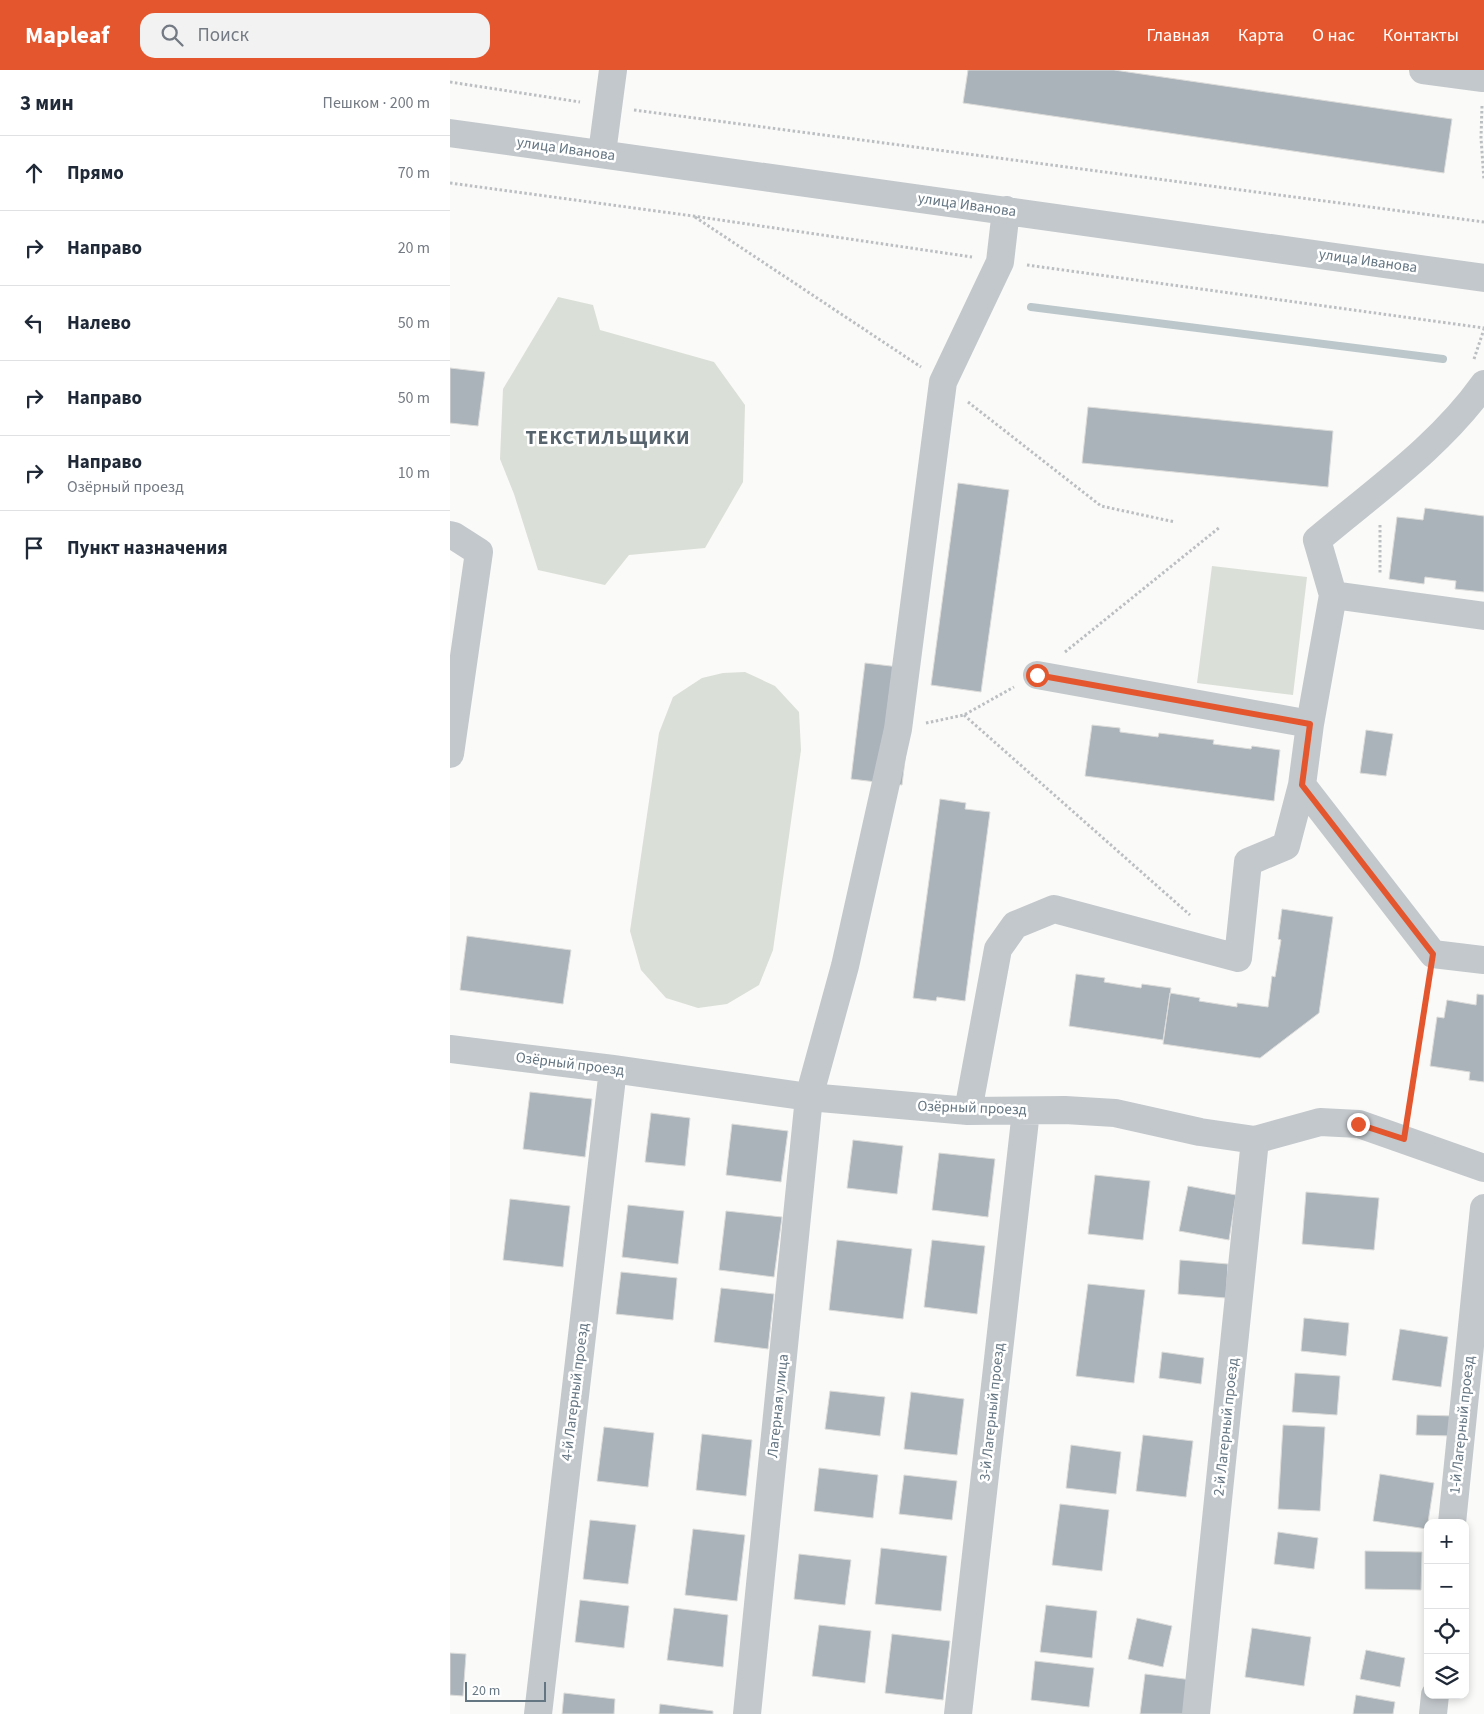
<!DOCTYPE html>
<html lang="ru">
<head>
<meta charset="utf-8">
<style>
	:root { --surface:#fff; --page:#f2f2f3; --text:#1f2937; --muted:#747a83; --line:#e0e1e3; --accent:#e4572e }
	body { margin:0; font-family:"Source Sans 3",sans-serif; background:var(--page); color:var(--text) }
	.controls { position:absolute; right:15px; bottom:15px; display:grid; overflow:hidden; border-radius:10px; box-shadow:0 2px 8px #0003 }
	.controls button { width:45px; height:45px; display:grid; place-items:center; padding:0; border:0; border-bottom:1px solid var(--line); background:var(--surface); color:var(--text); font:25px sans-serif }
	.scale { position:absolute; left:15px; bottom:12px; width:81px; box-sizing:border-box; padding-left:5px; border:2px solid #657683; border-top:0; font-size:14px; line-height:18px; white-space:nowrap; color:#657683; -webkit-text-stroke:4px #fff; paint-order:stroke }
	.stop { position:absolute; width:15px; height:15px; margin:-11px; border:4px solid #e4572e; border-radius:50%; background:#fff }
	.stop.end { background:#e4572e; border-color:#fff; box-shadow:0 1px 5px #0008 }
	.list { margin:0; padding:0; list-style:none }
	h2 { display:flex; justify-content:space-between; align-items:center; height:65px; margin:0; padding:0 20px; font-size:21px }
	h2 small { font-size:16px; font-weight:400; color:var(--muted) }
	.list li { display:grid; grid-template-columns:32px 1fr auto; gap:15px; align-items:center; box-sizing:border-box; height:75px; padding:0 20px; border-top:1px solid var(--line) }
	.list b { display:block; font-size:19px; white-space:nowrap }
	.list p { margin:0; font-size:16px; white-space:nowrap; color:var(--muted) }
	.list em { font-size:16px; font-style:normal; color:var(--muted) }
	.icon { flex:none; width:28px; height:28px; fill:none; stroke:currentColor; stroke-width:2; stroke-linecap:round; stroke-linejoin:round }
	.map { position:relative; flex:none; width:1034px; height:1644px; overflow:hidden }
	header { display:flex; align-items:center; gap:30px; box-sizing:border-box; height:70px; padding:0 25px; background:var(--accent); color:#fff }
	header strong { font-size:24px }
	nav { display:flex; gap:28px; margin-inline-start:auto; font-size:18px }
	.search { width:350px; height:45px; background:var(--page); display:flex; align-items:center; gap:12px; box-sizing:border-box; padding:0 18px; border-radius:15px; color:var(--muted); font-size:19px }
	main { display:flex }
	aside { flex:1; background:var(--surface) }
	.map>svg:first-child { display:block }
	.green { fill:#dadfd7 }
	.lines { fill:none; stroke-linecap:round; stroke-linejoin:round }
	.stream { stroke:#bbc7cb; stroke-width:8 }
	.building { fill:#aab3b9; stroke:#dcdcda }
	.path { stroke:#bbbfc2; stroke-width:3; stroke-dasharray:2.5 2.5; stroke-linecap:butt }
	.minor { stroke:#c3c8cc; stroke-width:28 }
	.route { stroke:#e4572e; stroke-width:6 }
	.labels { text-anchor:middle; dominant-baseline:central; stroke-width:5; stroke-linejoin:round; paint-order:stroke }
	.street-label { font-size:15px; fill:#657683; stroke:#fff }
	.district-label { font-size:20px; font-weight:bold; letter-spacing:1px; fill:#57646e; stroke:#fff }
</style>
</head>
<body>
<header>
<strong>Mapleaf</strong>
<div class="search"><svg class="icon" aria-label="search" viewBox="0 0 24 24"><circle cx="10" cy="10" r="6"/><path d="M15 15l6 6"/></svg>Поиск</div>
<nav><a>Главная</a><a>Карта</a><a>О нас</a><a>Контакты</a></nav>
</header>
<main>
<aside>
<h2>3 мин<small>Пешком · 200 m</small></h2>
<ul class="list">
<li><svg class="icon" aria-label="ahead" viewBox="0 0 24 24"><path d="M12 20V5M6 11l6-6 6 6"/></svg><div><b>Прямо</b></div><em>70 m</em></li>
<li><svg class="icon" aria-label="right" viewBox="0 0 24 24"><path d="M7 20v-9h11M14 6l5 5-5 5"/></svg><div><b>Направо</b></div><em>20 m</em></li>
<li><svg class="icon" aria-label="left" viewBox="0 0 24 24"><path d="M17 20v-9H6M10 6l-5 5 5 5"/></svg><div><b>Налево</b></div><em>50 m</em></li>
<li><svg class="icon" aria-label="right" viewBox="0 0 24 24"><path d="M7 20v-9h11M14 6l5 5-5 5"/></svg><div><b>Направо</b></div><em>50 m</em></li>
<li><svg class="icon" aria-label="right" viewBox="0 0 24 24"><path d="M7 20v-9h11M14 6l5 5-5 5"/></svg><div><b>Направо</b><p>Озёрный проезд</p></div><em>10 m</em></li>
<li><svg class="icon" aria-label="arrive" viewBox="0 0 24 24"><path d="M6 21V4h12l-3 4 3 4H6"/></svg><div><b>Пункт назначения</b></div></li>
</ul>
</aside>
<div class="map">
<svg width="1034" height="1644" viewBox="0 0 1034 1644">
	<rect width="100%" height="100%" fill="#fafaf8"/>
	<path class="green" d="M108,227L143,235L150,260L264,292L295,335L293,412L255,478L179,485L155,515L88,500L64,424L50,389L53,319Z
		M762,496L857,507L843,625L747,613Z
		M295,602L325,616L349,642L351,680L323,880L309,915L277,934L248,938L216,928L191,900L180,861L209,663L223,627L252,608L273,603Z"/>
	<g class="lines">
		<path class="stream" d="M581,237L993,289"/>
	</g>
	<path class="building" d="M518,0H664L1002,49L994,103L513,33Z
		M0,298L35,302L28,356L0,353Z
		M638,337L883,361L878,417L632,393Z
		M508,413L559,420L531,622L481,615Z
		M975,438L1034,446V522L1005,519L1006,511L975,507L974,514L939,509L947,447L973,450Z
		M415,593L466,599L452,715L401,709Z
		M642,655L670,658V662L708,667L709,663L764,670L763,674L801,679L802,676L830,680L824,731L635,706Z
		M916,660L943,664L936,706L910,703Z
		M490,729L516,733L515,739L540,742L515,931L487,927L486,931L463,928Z
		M832,839L883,847L869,943L810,988L713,974L720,923L750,928L749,931L787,937V933L818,937L822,906L825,907L831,870L828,869Z
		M17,866L121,880L113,934L10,920Z
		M626,904L655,908L654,912L691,918L692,914L721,918L713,970L619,956Z
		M1027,924L1034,925V1012L1019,1010L1020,1002L980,996L987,947L994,948L997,930L1026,935Z
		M80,1022L142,1029L135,1087L73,1079Z
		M201,1043L240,1048L235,1096L195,1092Z
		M282,1054L338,1061L331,1112L276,1105Z
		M403,1070L453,1076L447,1124L397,1118Z
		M489,1083L545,1089L538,1147L482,1140Z
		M645,1105L700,1111L693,1170L638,1164Z
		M738,1116L786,1125L779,1170L729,1161Z
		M856,1122L929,1128L924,1180L852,1174Z
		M60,1129L120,1136L113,1197L53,1190Z
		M178,1135L234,1141L228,1194L172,1187Z
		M276,1141L332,1147L324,1207L269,1200Z
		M387,1170L462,1179L453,1249L379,1240Z
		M482,1170L535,1176L527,1244L474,1237Z
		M730,1190L778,1194L776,1228L728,1224Z
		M171,1202L227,1208L223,1250L166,1244Z
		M638,1214L695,1220L684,1313L626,1306Z
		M271,1218L324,1224L318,1279L264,1272Z
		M854,1248L899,1253L896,1286L851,1281Z
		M950,1259L998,1267L991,1317L942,1310Z
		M712,1282L754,1288L751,1314L709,1308Z
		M845,1303L890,1306L887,1345L842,1342Z
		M380,1321L435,1327L430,1366L375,1359Z
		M461,1322L514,1329L507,1385L454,1379Z
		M967,1345L1005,1346L1004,1366L966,1365Z
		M833,1355L875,1357L870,1441L828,1439Z
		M154,1357L204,1363L198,1417L147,1411Z
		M252,1364L302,1370L296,1426L246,1420Z
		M693,1365L743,1371L736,1427L686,1421Z
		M621,1375L671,1382L666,1424L616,1418Z
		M369,1398L428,1405L423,1448L364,1441Z
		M930,1404L984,1413L977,1459L923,1451Z
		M454,1405L507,1411L502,1450L449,1444Z
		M610,1434L659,1440L652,1501L602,1495Z
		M140,1450L186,1455L178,1514L133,1509Z
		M243,1459L295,1465L287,1531L235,1525Z
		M828,1462L868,1468L864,1499L824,1494Z
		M431,1478L497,1486L491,1541L425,1534Z
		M915,1481L972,1482L971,1520L915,1519Z
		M349,1484L401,1490L395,1535L344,1529Z
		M130,1530L179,1536L174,1578L125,1572Z
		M596,1535L647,1541L642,1588L590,1582Z
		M224,1538L278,1545L273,1597L217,1590Z
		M687,1548L722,1556L713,1597L678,1589Z
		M369,1555L421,1561L415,1613L362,1606Z
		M802,1558L861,1567L854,1616L795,1607Z
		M442,1564L500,1571L493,1630L435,1623Z
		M916,1580L955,1588L950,1617L910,1609Z
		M0,1583L16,1584L13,1626L0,1625Z
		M585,1591L644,1598L639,1637L581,1630Z
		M695,1604L750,1611L746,1644H690Z
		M114,1623L165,1629L164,1644H112Z
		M906,1625L945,1632L943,1644H903Z
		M210,1634L263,1641V1644H209Z"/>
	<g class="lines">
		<path class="path" d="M0,12L130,32
			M1032,36L1031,68L1034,110
			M184,40L1034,152
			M0,113L243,146L522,187
			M245,147L471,297
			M577,195L1034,258
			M1024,289L1034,259
			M518,332L651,436L725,452
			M930,455V504
			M615,582L770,457
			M514,645L740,845
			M476,653L514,645L564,617
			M958,1044L979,911"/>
		<path class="minor" d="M973,0L1033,8L1034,4
			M0,63L1034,208
			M152,83L163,0
			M1034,314C990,376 925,421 867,470L883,525L860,654L852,715L983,884L1034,890
			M0,465L4,466L29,482L0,684
			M883,525L1034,546
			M587,605L860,654
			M0,979L163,999L359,1027L518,1041L615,1040L665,1043L750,1062L805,1070L870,1052L909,1054L1034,1098
			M518,1041L548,879L565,855L604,839L788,888L798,792L836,776L852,715
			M1002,1453L1034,1138
			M88,1644L163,999
			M297,1644L359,1027L395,896L448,659L493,312L550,192L556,140
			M508,1644L576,1041
			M746,1644L805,1070
			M983,1644L985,1625"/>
	</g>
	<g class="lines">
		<path class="route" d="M587,605L860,654L852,715L983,884L954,1069L908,1054"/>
	</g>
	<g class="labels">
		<g class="street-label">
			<text transform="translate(116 79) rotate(8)">улица Иванова</text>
			<text transform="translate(517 135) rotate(8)">улица Иванова</text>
			<text transform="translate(918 191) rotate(8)">улица Иванова</text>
			<text transform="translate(120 994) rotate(7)">Озёрный проезд</text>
			<text transform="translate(522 1038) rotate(2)">Озёрный проезд</text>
			<text transform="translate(125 1322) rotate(-83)">4-й Лагерный проезд</text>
			<text transform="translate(328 1336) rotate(-84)">Лагерная улица</text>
			<text transform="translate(542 1342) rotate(-84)">3-й Лагерный проезд</text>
			<text transform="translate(1012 1355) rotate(-84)">1-й Лагерный проезд</text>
			<text transform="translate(776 1357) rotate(-84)">2-й Лагерный проезд</text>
		</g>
		<g class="district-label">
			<text x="158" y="368">ТЕКСТИЛЬЩИКИ</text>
		</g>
	</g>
</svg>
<div class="controls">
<button>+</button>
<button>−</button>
<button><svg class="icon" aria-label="locate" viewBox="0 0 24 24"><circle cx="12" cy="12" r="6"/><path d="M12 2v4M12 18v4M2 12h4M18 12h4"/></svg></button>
<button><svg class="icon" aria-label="layers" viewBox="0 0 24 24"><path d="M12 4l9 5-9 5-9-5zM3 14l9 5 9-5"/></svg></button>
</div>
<div class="scale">20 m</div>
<div class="stop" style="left:587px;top:605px"></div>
<div class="stop end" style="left:908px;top:1054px"></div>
</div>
</main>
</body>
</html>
